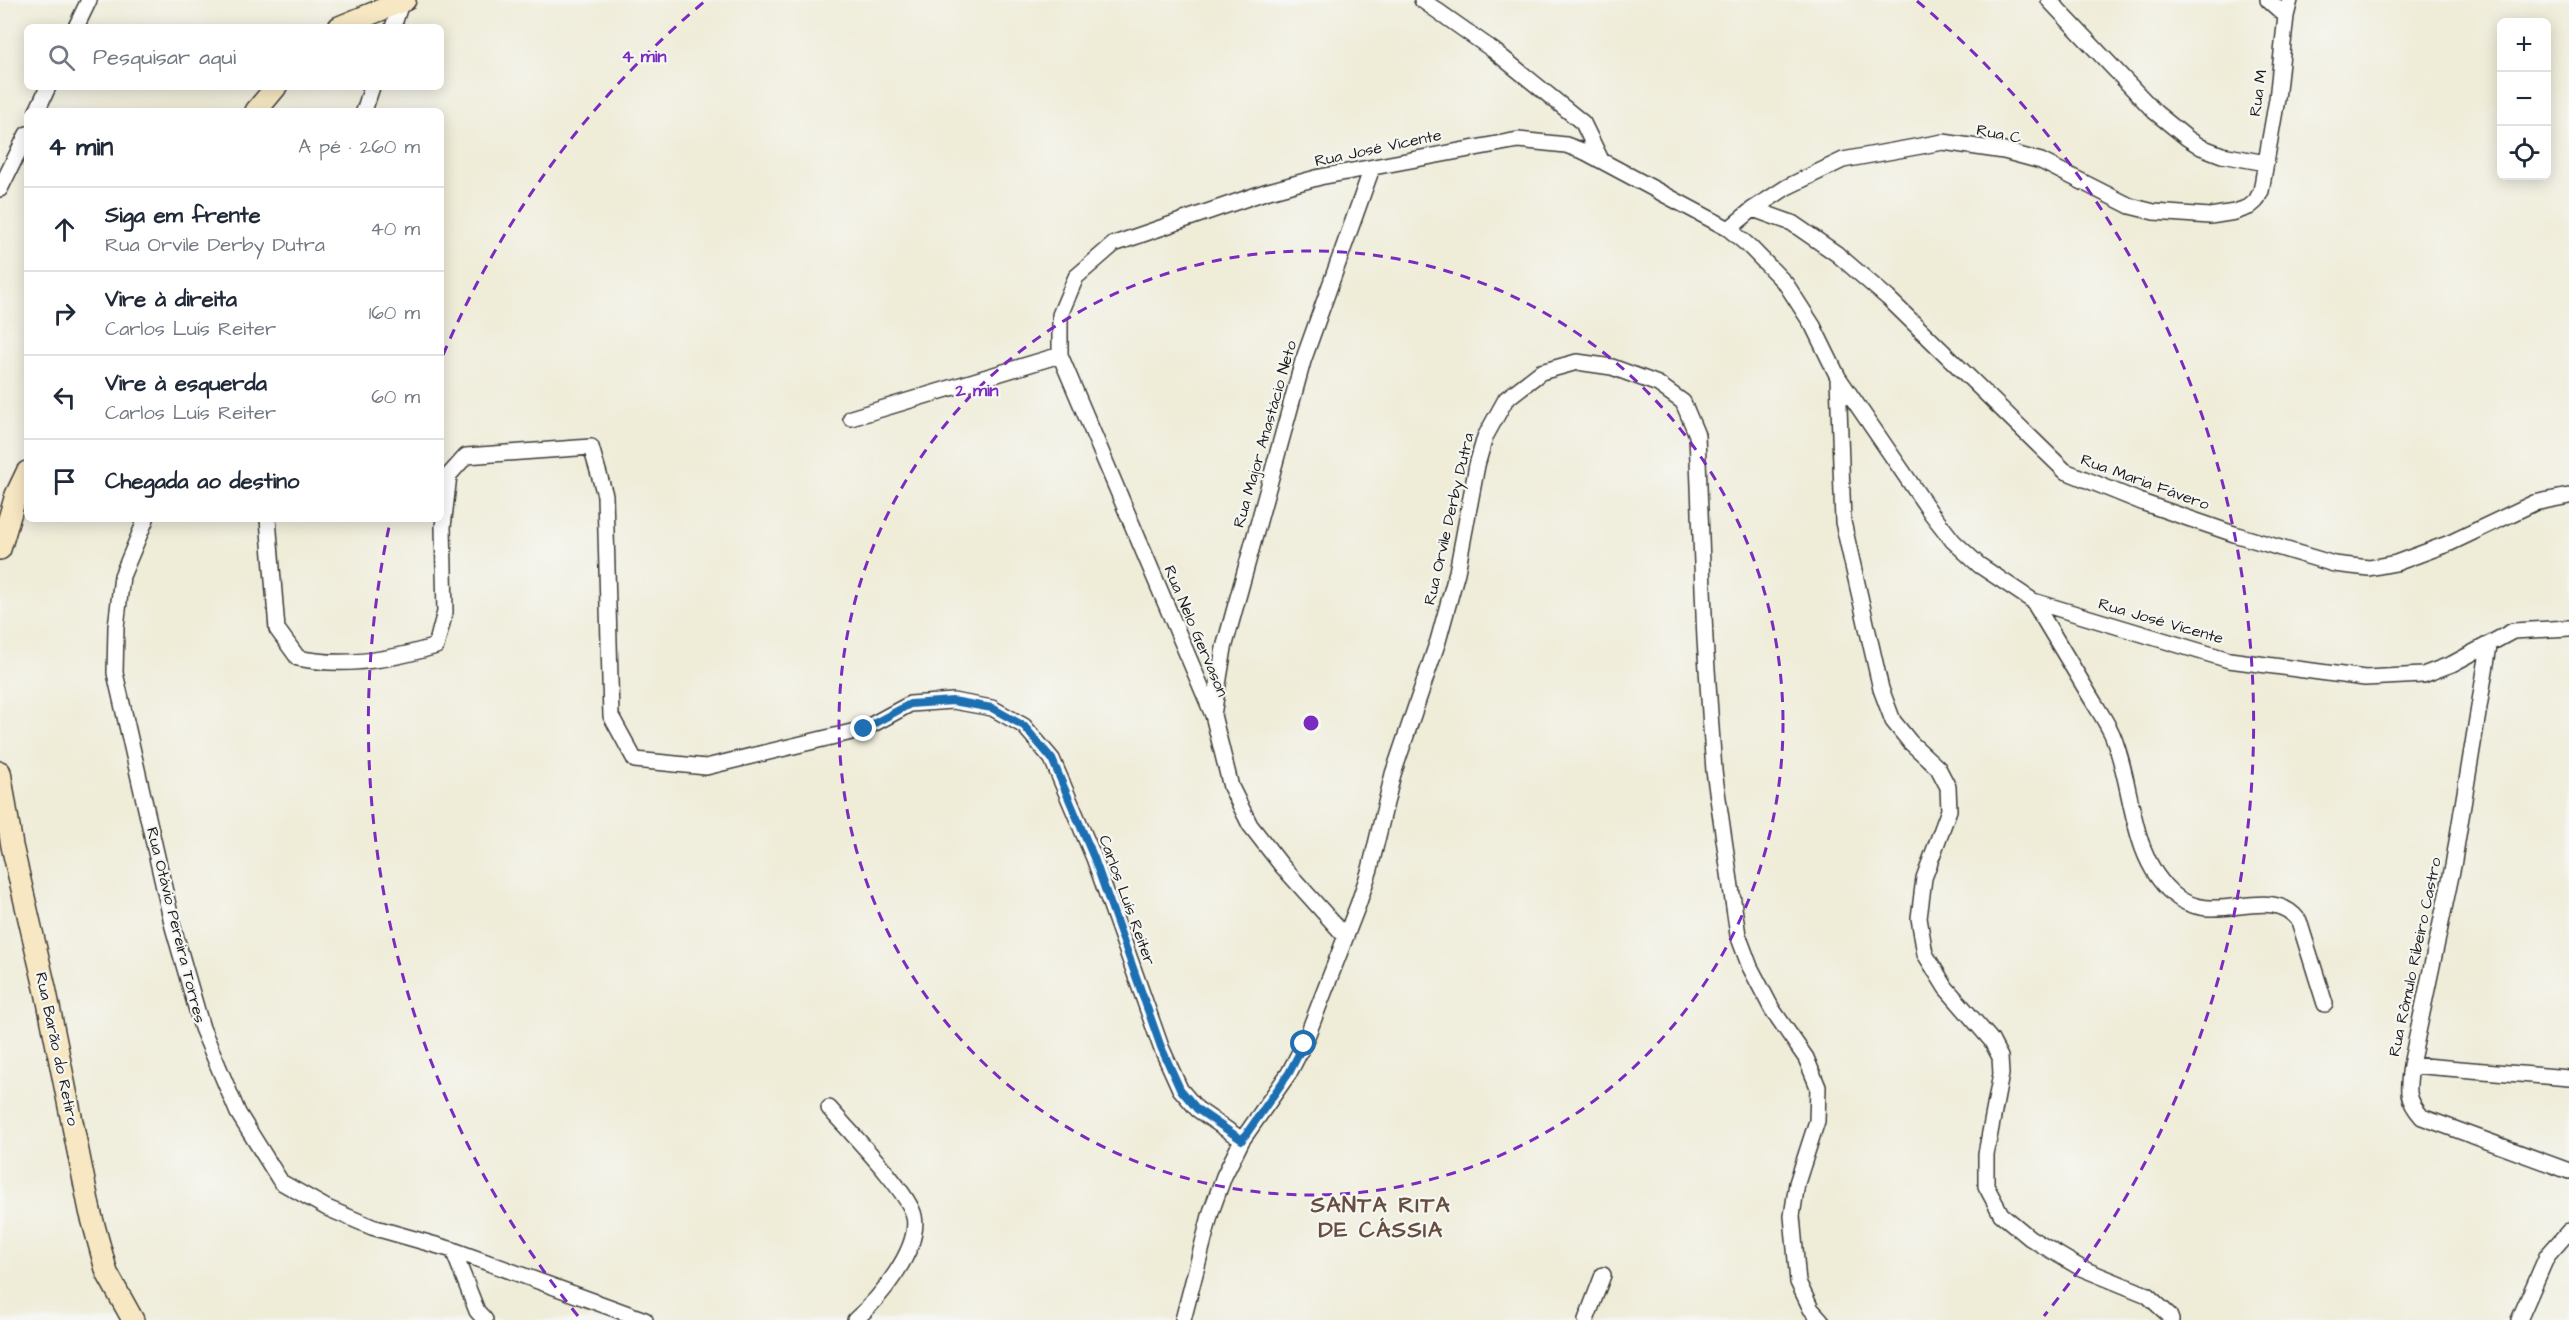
<!DOCTYPE html>
<html lang="pt">
<head>
<meta charset="utf-8">
<style>
	:root { --surface:#fff; --page:#f2f2f3; --text:#1f2937; --muted:#747a83; --line:#e0e1e3 }
	body { margin:0; font-family:"Architects Daughter",sans-serif; background:var(--page); color:var(--text) }
	.controls { position:absolute; right:18px; top:18px; display:grid; overflow:hidden; border-radius:9px; box-shadow:0 3px 15px #0003 }
	.controls button { width:54px; height:54px; display:grid; place-items:center; padding:0; border:0; border-bottom:2px solid var(--line); background:var(--surface); color:var(--text); font:30px sans-serif }
	.stop { position:absolute; width:18px; height:18px; margin:-14px; border:4px solid #1f6fb2; border-radius:50%; background:#fff }
	.stop.end { background:#1f6fb2; border-color:#fff; box-shadow:0 2px 6px #0008 }
	.list { margin:0; padding:0; list-style:none }
	h2 { display:flex; justify-content:space-between; align-items:center; height:78px; margin:0; padding:0 24px; font-size:26px }
	h2 small { font-size:20px; font-weight:400; color:var(--muted) }
	.list li { display:grid; grid-template-columns:39px 1fr auto; gap:18px; align-items:center; box-sizing:border-box; height:84px; padding:0 24px; border-top:2px solid var(--line) }
	.list b { display:block; font-size:22px; white-space:nowrap }
	.list p { margin:0; font-size:20px; white-space:nowrap; color:var(--muted) }
	.list em { font-size:20px; font-style:normal; color:var(--muted) }
	.icon { flex:none; width:33px; height:33px; fill:none; stroke:currentColor; stroke-width:2; stroke-linecap:round; stroke-linejoin:round }
	.map { position:relative; flex:none; width:2569px; height:1320px; overflow:hidden }
	.search { position:absolute; background:var(--surface); box-shadow:0 3px 15px #0003; left:24px; top:24px; width:420px; height:66px; display:flex; align-items:center; gap:15px; box-sizing:border-box; padding:0 21px; border-radius:9px; color:var(--muted); font-size:22px }
	.panel { position:absolute; background:var(--surface); box-shadow:0 3px 15px #0003; left:24px; top:108px; width:420px; height:414px; border-radius:9px }
	.map>svg:first-child { display:block }
	.lines { fill:none; stroke-linecap:round; stroke-linejoin:round }
	.street-casing { stroke:#3c3b38; stroke-width:18 }
	.secondary-casing { stroke:#3c3b38; stroke-width:24 }
	.street { stroke:#fff; stroke-width:15 }
	.secondary { stroke:#f7e8c3; stroke-width:21 }
	.route { stroke:#1f6fb2; stroke-width:8 }
	.ring { fill:none; stroke:#7b2cbf; stroke-width:3; stroke-dasharray:10 8 }
	.labels { text-anchor:middle; dominant-baseline:central; stroke-width:4.5; stroke-linejoin:round; paint-order:stroke }
	.street-label { font-size:16px; fill:#1c1c1c; stroke:#f6f6f2 }
	.district-label { font-size:22px; font-weight:bold; letter-spacing:1.5px; fill:#664d3f; stroke:#f6f6f2 }
	.centre { fill:#7b2cbf; stroke:#f6f6f2; stroke-width:3 }
	.ring-label { font-size:18px; text-anchor:middle; font-weight:bold; fill:#7b2cbf; stroke:#f6f6f2; stroke-width:4.5; stroke-linejoin:round; paint-order:stroke }
</style>
</head>
<body>
<div class="map">
<svg width="2569" height="1320" viewBox="0 0 2569 1320">
	<rect width="100%" height="100%" fill="#f6f6f2"/>
	<filter id="ink" filterUnits="userSpaceOnUse"><feTurbulence type="fractalNoise" baseFrequency=".0167" numOctaves="2"/><feDisplacementMap in="SourceGraphic" scale="12" xChannelSelector="R" yChannelSelector="G"/><feConvolveMatrix kernelMatrix="1 2 1 2 8 2 1 2 1" color-interpolation-filters="sRGB"/></filter>
	<filter id="wash" filterUnits="userSpaceOnUse"><feTurbulence type="fractalNoise" baseFrequency=".008" numOctaves="4" result="noise"/><feDisplacementMap in="SourceGraphic" scale="24" xChannelSelector="R" yChannelSelector="G"/><feGaussianBlur stdDeviation="1.35" result="paint"/><feColorMatrix in="noise" values="0 0 0 0 0 0 0 0 0 0 0 0 0 0 0 0 0 1.4 0 .05"/><feComposite in="paint" operator="in"/></filter>
	<g filter="url(#wash)">
		<rect width="100%" height="100%" fill="#efecd8"/>
	</g>
	<g filter="url(#ink)">
		<g class="lines">
			<g class="street-casing">
				<path id="street" d="M1422,0L1493,50L1583,123L1601,160
					M2049,0L2155,112L2187,138L2201,147L2222,155L2266,163
					M2268,0L2286,16
					M76,27L89,0
					M393,27L402,0
					M37,111L48,87
					M364,111L372,87
					M0,189L27,134
					M1753,209L1792,223L1837,254L1888,298L2065,471L2144,503L2237,535L2334,564L2369,568L2396,563L2450,543L2534,503L2569,496
					M1729,229L1753,209L1787,187L1843,160L1943,142L2004,151L2041,161L2130,206L2154,212L2210,216L2235,212L2249,207L2256,201L2261,191L2277,99L2286,16L2290,0
					M1838,377L1931,513L1953,541L1979,565L2033,601L2229,660L2365,678L2423,675L2452,664L2513,631L2569,628
					M851,418L1060,355
					M146,519L122,576L116,627L115,673L173,927L202,1028L238,1113L281,1182L327,1208L372,1227L453,1250L645,1320
					M268,519L277,629L298,658C344,668 391,660 436,646L445,612L443,527L449,475L466,456L591,447L605,495L611,716L635,760L706,767L864,729L910,704L953,701L992,708L1024,726L1052,759L1094,858L1161,1047L1180,1089L1197,1109L1242,1140
					M2033,601C2051,631 2069,661 2087,691C2095,705 2105,719 2112,734C2134,785 2129,856 2173,894C2214,930 2270,881 2299,921L2325,1004
					M2489,646L2453,866L2411,1065C2408,1089 2405,1098 2422,1117L2569,1171
					M1213,715L1224,648L1303,361L1372,168
					M1345,936L1282,866L1250,825L1231,787L1213,715L1060,355V315L1076,277L1114,244L1265,192L1320,177L1518,140L1566,145L1585,152L1729,229L1750,247L1786,284L1813,326L1838,377L1843,522L1881,689L1893,721L1910,742L1938,768L1948,787L1949,810L1924,878L1919,918L1925,954L1946,988L1991,1040L2000,1057L2001,1074L1986,1154V1186L2001,1214L2030,1238L2081,1268L2147,1295L2169,1315L2171,1320
					M2411,1065L2569,1078
					M829,1108C848,1130 909,1192 914,1216C921,1249 878,1300 855,1320
					M453,1250L477,1311L485,1320
					M1183,1320L1211,1212L1224,1176L1242,1140L1289,1073L1304,1044L1358,905L1370,869L1393,774L1438,641L1457,572L1477,465L1485,437L1506,399L1541,372L1577,362L1612,367L1658,384L1683,402L1697,435L1705,640L1714,771L1738,935L1750,967L1772,1009L1806,1058L1818,1087L1817,1121L1797,1183L1792,1216L1798,1282L1811,1309L1821,1320
					M1586,1320L1603,1275
					M2519,1320L2547,1256L2569,1231"/>
			</g>
			<g class="secondary-casing">
				<path id="secondary" d="M339,27L405,0
					M256,111L276,87
					M0,549L16,495L27,472
					M0,772L12,846L46,992L90,1211L107,1273L133,1320"/>
			</g>
			<use href="#street" class="street"/>
			<use href="#secondary" class="secondary"/>
		</g>
	</g>
	<g class="lines" filter="url(#ink)">
		<path class="route" d="M864,729L910,704L953,701L992,708L1024,726L1052,759L1094,858L1161,1047L1180,1089L1197,1109L1242,1140L1289,1073L1304,1044"/>
	</g>
	<g class="ring">
		<circle cx="1311" cy="723" r="472"/>
		<path d="M578 1316A943 943 0 0 1 389 527M443 355A943 943 0 0 1 705 1M1917 1A943 943 0 0 1 2044 1316"/>
	</g>
	<g class="labels">
		<g class="street-label">
			<text transform="translate(2258 93) rotate(-82)">Rua M</text>
			<text transform="translate(1999 134) rotate(11)">Rua C</text>
			<text transform="translate(1378 148) rotate(-12)">Rua José Vicente</text>
			<text transform="translate(1265 434) rotate(-74)">Rua Major Anastácio Neto</text>
			<text transform="translate(2145 482) rotate(20)">Rua Maria Fávero</text>
			<text transform="translate(1449 519) rotate(-77)">Rua Orvile Derby Dutra</text>
			<text transform="translate(2161 621) rotate(16)">Rua José Vicente</text>
			<text transform="translate(1196 631) rotate(67)">Rua Nelo Gervason</text>
			<text transform="translate(1127 900) rotate(70)">Carlos Luís Reiter</text>
			<text transform="translate(176 925) rotate(76)">Rua Otávio Pereira Torres</text>
			<text transform="translate(2415 957) rotate(-78)">Rua Rômulo Ribeiro Castro</text>
			<text transform="translate(57 1049) rotate(78)">Rua Barão do Retiro</text>
		</g>
		<g class="district-label">
			<text x="1381" y="1205">SANTA RITA<tspan x="1381" dy="25">DE CÁSSIA</tspan></text>
		</g>
	</g>
	<circle cx="1311" cy="723" r="9" class="centre"/>
	<g class="ring-label">
		<text x="644" y="62">4 min</text>
		<text x="977" y="396">2 min</text>
	</g>
</svg>
<div class="controls">
<button>+</button>
<button>−</button>
<button><svg class="icon" aria-label="locate" viewBox="0 0 24 24"><circle cx="12" cy="12" r="6"/><path d="M12 2v4M12 18v4M2 12h4M18 12h4"/></svg></button>
</div>
<div class="stop" style="left:1304px;top:1044px"></div>
<div class="stop end" style="left:864px;top:729px"></div>
<div class="search"><svg class="icon" aria-label="search" viewBox="0 0 24 24"><circle cx="10" cy="10" r="6"/><path d="M15 15l6 6"/></svg>Pesquisar aqui</div>
<section class="panel">
<h2>4 min<small>A pé · 260 m</small></h2>
<ul class="list">
<li><svg class="icon" aria-label="ahead" viewBox="0 0 24 24"><path d="M12 20V5M6 11l6-6 6 6"/></svg><div><b>Siga em frente</b><p>Rua Orvile Derby Dutra</p></div><em>40 m</em></li>
<li><svg class="icon" aria-label="right" viewBox="0 0 24 24"><path d="M7 20v-9h11M14 6l5 5-5 5"/></svg><div><b>Vire à direita</b><p>Carlos Luís Reiter</p></div><em>160 m</em></li>
<li><svg class="icon" aria-label="left" viewBox="0 0 24 24"><path d="M17 20v-9H6M10 6l-5 5 5 5"/></svg><div><b>Vire à esquerda</b><p>Carlos Luís Reiter</p></div><em>60 m</em></li>
<li><svg class="icon" aria-label="arrive" viewBox="0 0 24 24"><path d="M6 21V4h12l-3 4 3 4H6"/></svg><div><b>Chegada ao destino</b></div></li>
</ul>
</section>
</div>
</body>
</html>
